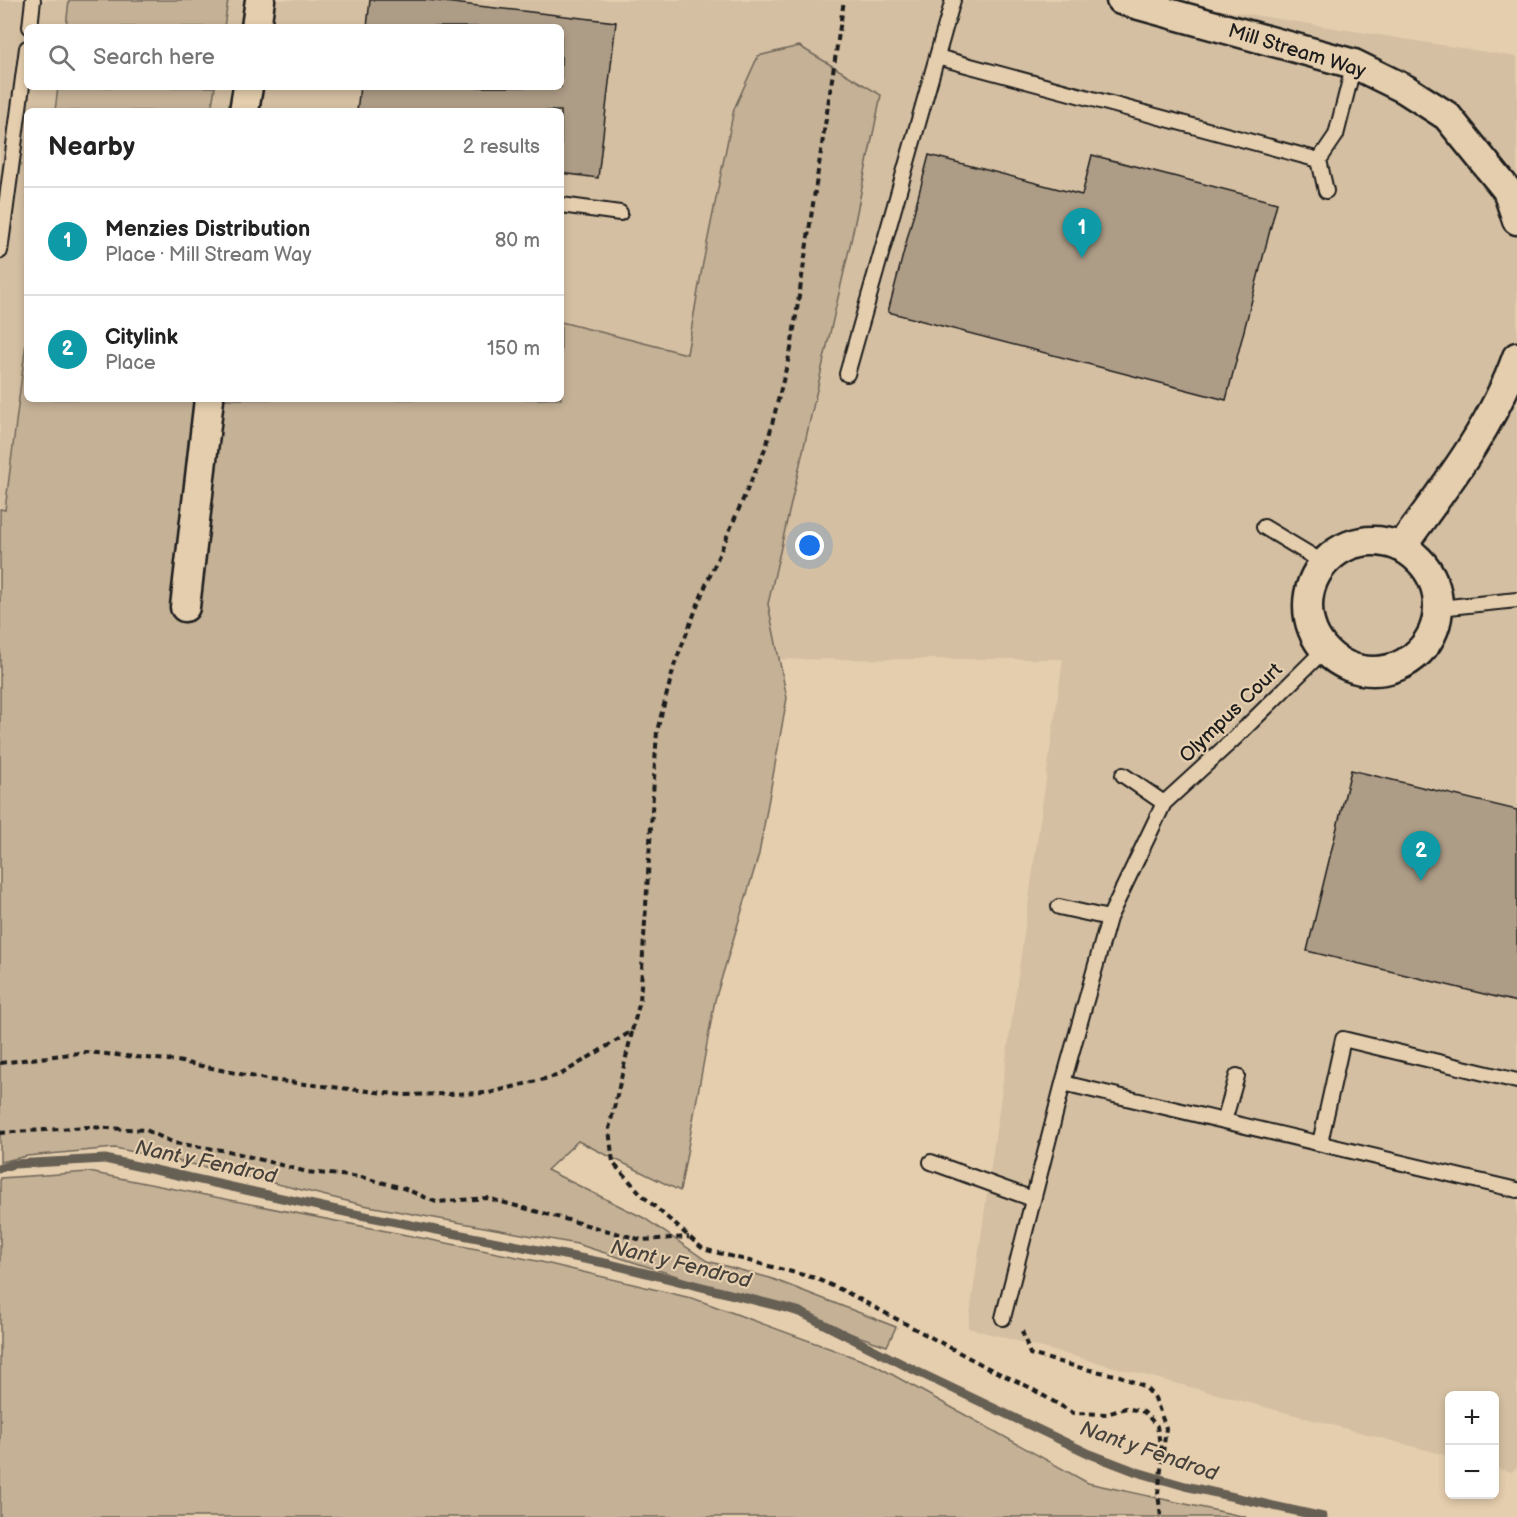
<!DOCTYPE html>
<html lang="en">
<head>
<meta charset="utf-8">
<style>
	:root { --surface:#fff; --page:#f2f2f2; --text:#222; --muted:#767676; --line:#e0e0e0; --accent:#c8321e }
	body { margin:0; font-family:"Balsamiq Sans",sans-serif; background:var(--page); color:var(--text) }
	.controls { position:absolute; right:18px; bottom:18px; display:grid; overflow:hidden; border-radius:9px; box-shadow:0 3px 9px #0003 }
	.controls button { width:54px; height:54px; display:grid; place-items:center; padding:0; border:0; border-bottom:2px solid var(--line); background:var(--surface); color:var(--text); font:30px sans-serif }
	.you { position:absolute; left:810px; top:546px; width:21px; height:21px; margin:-15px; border:4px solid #fff; border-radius:50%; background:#1a73e8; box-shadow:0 0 0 9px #1a73e833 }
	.badge { display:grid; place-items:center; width:39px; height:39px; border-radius:50%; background:var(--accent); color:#fff; font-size:20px; font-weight:700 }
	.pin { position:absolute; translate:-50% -50px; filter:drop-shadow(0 2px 3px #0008) }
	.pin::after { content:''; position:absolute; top:32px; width:21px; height:18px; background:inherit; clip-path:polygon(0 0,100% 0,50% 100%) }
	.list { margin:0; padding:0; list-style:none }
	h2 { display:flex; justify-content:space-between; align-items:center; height:78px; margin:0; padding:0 24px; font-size:26px }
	h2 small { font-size:20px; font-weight:400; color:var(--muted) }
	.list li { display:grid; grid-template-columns:39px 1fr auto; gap:18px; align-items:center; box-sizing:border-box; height:108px; padding:0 24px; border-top:2px solid var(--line) }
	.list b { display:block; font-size:22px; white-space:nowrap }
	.list p { margin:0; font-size:20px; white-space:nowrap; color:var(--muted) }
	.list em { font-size:20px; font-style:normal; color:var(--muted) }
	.icon { flex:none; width:33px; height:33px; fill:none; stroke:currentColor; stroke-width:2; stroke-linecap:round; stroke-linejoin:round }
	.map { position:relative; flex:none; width:1517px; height:1517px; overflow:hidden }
	.search { position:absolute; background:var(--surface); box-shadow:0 3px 9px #0003; left:24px; top:24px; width:540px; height:66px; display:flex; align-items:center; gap:15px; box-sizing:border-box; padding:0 21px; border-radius:9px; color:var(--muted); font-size:22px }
	.panel { position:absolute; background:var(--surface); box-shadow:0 3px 9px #0003; left:24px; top:108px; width:540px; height:294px; border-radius:9px }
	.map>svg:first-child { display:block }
	.built { fill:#d4bfa2; fill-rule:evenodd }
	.green { fill:#c4b196; stroke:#706659; stroke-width:1.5 }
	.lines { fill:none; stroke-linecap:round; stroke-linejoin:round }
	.stream { stroke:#665e52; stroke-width:9 }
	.building { fill:#ad9c86; stroke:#1c1c1c; stroke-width:1.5 }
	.service-casing { stroke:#1c1c1c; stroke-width:18 }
	.minor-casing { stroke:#1c1c1c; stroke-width:33 }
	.path { stroke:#1c1c1c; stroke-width:4; stroke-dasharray:6 4.5; stroke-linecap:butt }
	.service { stroke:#e5ceae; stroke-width:14 }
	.minor { stroke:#e5ceae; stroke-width:28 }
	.labels { text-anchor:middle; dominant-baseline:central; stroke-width:4.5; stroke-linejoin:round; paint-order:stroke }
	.street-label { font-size:20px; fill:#1c1c1c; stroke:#e5ceae }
	.water-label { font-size:21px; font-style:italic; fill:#47423c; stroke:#e5ceae }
</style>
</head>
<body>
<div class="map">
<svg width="1517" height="1517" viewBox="0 0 1517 1517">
	<rect width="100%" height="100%" fill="#e5ceae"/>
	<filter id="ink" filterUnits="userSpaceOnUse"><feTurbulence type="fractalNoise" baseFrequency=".0167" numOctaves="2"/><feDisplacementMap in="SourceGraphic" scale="12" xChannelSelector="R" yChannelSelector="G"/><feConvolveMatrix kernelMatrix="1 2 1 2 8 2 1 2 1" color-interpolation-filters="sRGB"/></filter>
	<g filter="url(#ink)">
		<path class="built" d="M0,0H1159L1517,57V1467L1512,1472L1495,1468L1494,1396H1450L1449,1456L968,1328L1063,659L248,660L0,602ZM27,27H561V87H27ZM27,111H561V399H27Z"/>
		<path class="green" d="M69,0H228L224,27H66Z
			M799,46L881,95L851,241L768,604L787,698L759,854L715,1000L680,1191L578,1141L547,1170L644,1218L707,1261L770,1278L896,1327L887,1346L761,1303L577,1244L363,1205L229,1172L115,1148L27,1156L0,1162V509L5,510L27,334V399H561V322L687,354L702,268L734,109L758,56Z
			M58,87H215L211,111H55Z
			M89,1172L537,1261L695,1299L875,1365L1088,1483L1246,1517H0V1178Z"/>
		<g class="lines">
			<path class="stream" d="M0,1168L14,1164L105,1159L350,1213L610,1264L798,1311L918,1372L1090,1454L1137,1472L1185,1486L1323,1517"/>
		</g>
		<path class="building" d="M370,0H427L616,22L598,178L561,173V111H357L360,87H561V27H367Z
			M929,155L1082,195L1092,155L1277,203L1226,400L888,312Z
			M1351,770L1517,810V1002L1307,951Z"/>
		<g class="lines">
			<g class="service-casing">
				<path id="service" d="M30,27L33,0
					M937,57L1319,160
					M1326,191L1319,160L1336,135L1354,64
					M561,205L620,213
					M0,251L27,48
					M847,374L953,0
					M1264,527L1324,563
					M1439,608L1517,600
					M1123,775L1164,803
					M1059,907L1109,918
					M1063,1083L1517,1190
					M1224,1121L1237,1076
					M1320,1143L1343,1039L1517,1081
					M931,1162L1033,1199
					M1003,1318L1063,1083L1109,918L1164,803L1236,737L1324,650"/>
			</g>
			<g class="minor-casing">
				<path id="minor" d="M1121,0L1354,64L1405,89L1447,116L1507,190L1517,220
					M256,27L260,0
					M244,111L248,87
					M1308 606a65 65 0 1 1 130 0a65 65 0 1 1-130 0Z
					M1401,547C1445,487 1492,427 1517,357
					M185,607L209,399"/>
			</g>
			<path class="path" d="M632,1032L609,1129L613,1163L644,1197L703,1249L815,1278L846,1292L992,1370L1027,1386L1073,1413L1107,1414L1126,1408L1144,1412L1157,1426L1162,1457
				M0,1063L86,1052L177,1061L270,1080L403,1095L489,1093L560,1075L632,1031L640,1001L657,731L675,663L702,594L767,444L791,349L844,0
				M0,1133L88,1127L146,1130L174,1143L228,1151L307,1172L361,1177L403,1188L436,1202L487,1198L642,1240L689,1237
				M1022,1331L1030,1354L1085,1369L1120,1376L1145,1387L1155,1398L1166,1428L1158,1494L1161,1517"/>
			<use href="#service" class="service"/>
			<use href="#minor" class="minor"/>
		</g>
	</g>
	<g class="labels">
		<g class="street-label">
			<text transform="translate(1297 51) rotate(17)">Mill Stream Way</text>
			<text transform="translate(1231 713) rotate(-44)">Olympus Court</text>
		</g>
		<g class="water-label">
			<text transform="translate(206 1162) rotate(12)">Nant y Fendrod</text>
			<text transform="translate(681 1264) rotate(14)">Nant y Fendrod</text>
			<text transform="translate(1149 1451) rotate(19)">Nant y Fendrod</text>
		</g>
	</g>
</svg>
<div class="controls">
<button>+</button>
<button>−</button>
</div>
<div class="you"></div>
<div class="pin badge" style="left:1082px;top:258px;background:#0f9aa8">1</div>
<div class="pin badge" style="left:1421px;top:881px;background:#0f9aa8">2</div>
<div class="search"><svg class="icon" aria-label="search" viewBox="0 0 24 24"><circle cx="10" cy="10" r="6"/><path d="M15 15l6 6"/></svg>Search here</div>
<section class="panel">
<h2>Nearby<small>2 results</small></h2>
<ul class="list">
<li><span class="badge" style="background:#0f9aa8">1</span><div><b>Menzies Distribution</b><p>Place · Mill Stream Way</p></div><em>80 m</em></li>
<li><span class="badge" style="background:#0f9aa8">2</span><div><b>Citylink</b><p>Place</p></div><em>150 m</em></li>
</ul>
</section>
</div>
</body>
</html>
